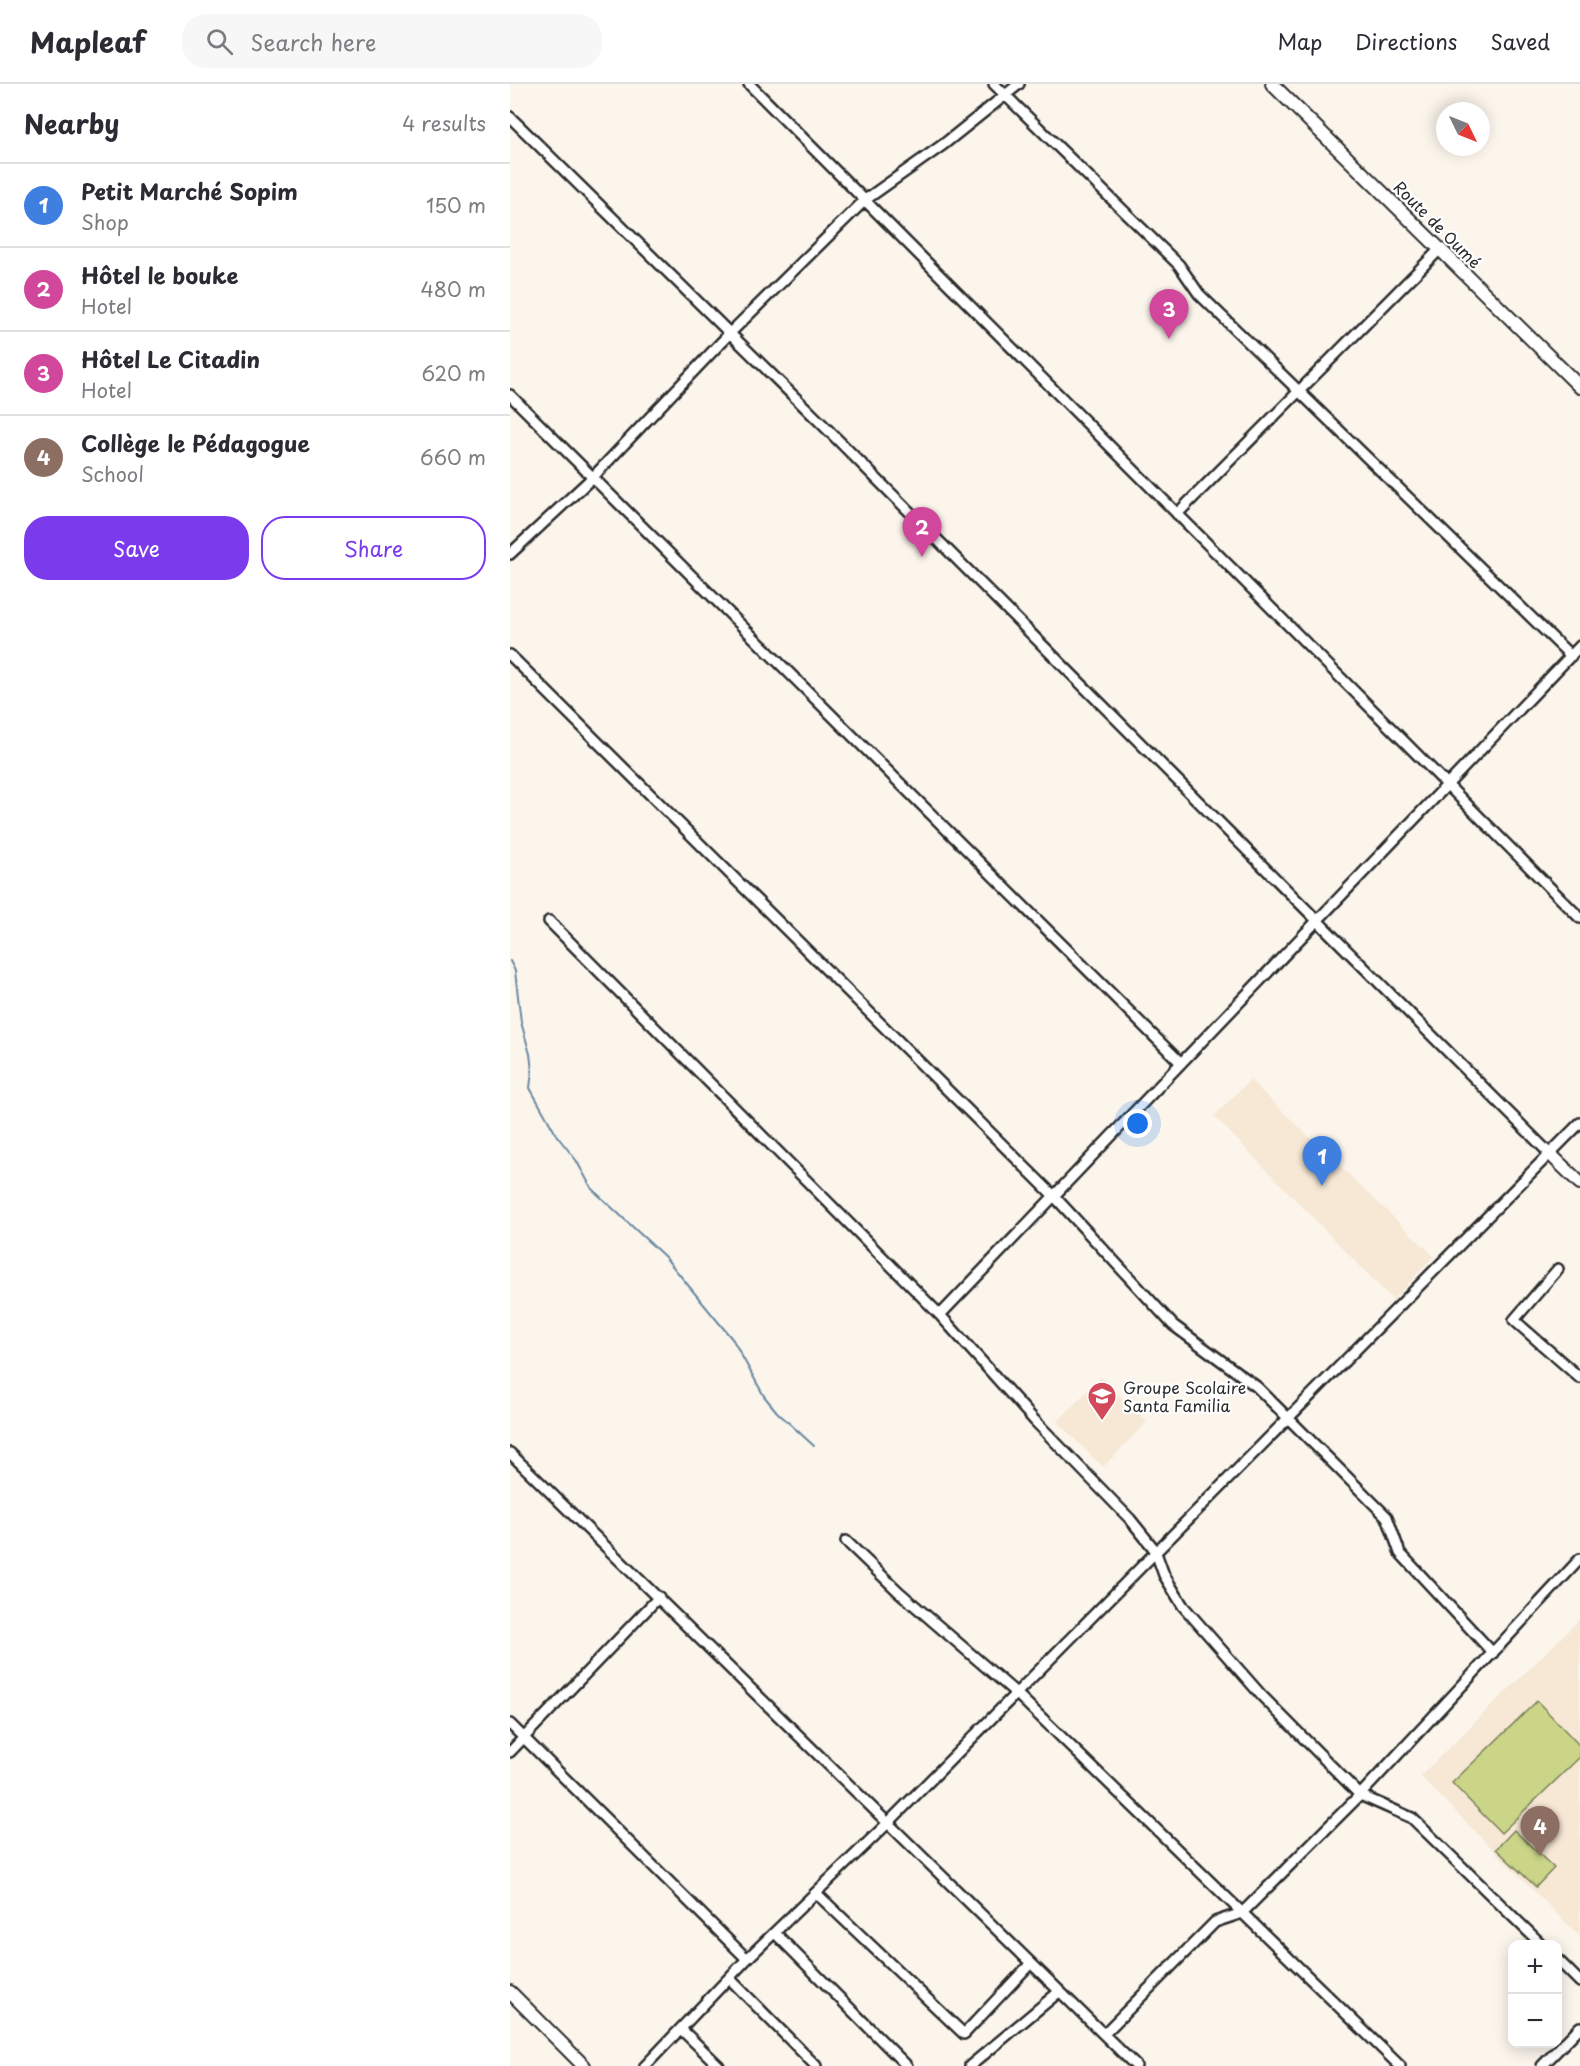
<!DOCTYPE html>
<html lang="en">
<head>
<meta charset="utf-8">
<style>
	:root { --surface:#fff; --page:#f7f7f7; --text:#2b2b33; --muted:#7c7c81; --line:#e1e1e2; --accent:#7c3aed }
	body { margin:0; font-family:"Playpen Sans",sans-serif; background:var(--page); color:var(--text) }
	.controls { position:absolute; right:18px; bottom:18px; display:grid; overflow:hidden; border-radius:12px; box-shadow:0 3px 15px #0003 }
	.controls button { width:54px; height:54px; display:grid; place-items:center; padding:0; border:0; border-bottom:2px solid var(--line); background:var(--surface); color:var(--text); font:30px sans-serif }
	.compass { position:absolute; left:926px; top:18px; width:54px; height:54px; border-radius:50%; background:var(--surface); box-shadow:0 3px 15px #0003; rotate:133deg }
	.you { position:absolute; left:628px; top:1040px; width:21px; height:21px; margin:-15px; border:4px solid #fff; border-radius:50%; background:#1a73e8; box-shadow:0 0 0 9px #1a73e833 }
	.badge { display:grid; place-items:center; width:39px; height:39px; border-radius:50%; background:var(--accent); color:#fff; font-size:20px; font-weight:700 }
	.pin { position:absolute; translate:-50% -50px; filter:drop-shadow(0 2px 3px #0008) }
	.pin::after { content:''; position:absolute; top:32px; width:21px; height:18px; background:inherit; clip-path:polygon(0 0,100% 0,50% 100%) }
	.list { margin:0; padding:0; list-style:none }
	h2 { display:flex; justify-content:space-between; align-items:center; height:78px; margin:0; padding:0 24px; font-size:26px }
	h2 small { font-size:20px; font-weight:400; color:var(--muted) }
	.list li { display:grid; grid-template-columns:39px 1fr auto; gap:18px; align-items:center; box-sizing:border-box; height:84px; padding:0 24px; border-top:2px solid var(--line) }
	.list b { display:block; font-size:22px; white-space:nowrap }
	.list p { margin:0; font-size:20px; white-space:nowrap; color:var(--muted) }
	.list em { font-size:20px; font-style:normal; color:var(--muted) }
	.actions { display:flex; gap:12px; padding:18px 24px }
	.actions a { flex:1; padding:14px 0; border:2px solid var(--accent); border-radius:24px; text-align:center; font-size:21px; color:var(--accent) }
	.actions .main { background:var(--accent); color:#fff }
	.icon { flex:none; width:33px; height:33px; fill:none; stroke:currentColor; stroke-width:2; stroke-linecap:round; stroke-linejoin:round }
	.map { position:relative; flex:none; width:1070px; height:1982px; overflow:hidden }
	header { display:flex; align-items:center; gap:36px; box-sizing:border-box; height:84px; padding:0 30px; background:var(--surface); border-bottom:2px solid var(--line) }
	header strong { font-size:28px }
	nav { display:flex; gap:33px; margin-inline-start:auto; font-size:21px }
	.search { width:420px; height:54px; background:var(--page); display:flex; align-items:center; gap:15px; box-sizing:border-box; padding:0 21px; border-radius:24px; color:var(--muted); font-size:22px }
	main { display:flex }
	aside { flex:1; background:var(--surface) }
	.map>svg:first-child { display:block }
	.built { fill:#f7e8d5 }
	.green { fill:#cad588; stroke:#7a805a; stroke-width:1.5 }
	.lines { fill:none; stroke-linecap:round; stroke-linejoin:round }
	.stream { stroke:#6988a1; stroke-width:2 }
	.minor-casing { stroke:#2b2b2b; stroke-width:14 }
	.tertiary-casing { stroke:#2b2b2b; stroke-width:16 }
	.minor { stroke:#fff; stroke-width:9 }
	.tertiary { stroke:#fff; stroke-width:12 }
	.labels { text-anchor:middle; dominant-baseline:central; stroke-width:4.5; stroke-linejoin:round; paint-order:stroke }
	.street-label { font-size:16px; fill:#2b2b2b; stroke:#fff }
	.poi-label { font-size:16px; fill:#2b2b2b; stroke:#fff; text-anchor:start }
</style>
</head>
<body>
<header>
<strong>Mapleaf</strong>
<div class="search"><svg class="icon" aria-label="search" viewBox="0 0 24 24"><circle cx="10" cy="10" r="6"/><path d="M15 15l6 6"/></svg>Search here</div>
<nav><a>Map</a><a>Directions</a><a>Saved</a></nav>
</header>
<main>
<aside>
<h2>Nearby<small>4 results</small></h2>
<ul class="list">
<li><span class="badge" style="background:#3f7fe0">1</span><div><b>Petit Marché Sopim</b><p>Shop</p></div><em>150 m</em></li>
<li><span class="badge" style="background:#d1479c">2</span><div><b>Hôtel le bouke</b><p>Hotel</p></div><em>480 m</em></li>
<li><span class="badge" style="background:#d1479c">3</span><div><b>Hôtel Le Citadin</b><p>Hotel</p></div><em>620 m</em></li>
<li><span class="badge" style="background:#8d6e63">4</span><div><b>Collège le Pédagogue</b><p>School</p></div><em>660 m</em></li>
</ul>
<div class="actions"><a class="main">Save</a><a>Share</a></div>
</aside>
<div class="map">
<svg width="1070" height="1982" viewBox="0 0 1070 1982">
	<rect width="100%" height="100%" fill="#fbf5ec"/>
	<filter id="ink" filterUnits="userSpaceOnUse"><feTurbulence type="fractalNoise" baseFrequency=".0167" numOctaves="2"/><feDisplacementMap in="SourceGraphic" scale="12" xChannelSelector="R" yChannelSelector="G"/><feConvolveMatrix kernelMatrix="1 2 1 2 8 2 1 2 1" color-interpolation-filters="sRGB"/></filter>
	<g filter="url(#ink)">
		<path class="built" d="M740,996L924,1172L883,1216L704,1032Z
			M591,1293L637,1338L593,1383L547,1338Z
			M1070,1535V1853L910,1692Z"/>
		<path class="green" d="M1027,1617L1070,1662V1673L991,1749L942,1699Z
			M1004,1746L1044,1784L1026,1803L986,1765Z"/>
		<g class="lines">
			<path class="stream" d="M0,877L5,887L11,938L20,970L22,987L20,1004L47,1052L66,1076L82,1105L155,1173L223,1256L254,1312L267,1328L304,1362"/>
			<g class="minor-casing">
				<path id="minor" d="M239,0L1070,834
					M484,0L669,181L689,210L1061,572
					M0,33L311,339L1040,1070
					M0,311L671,979
					M667,430L930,165
					M0,470L83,393L220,249L355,116L434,60L509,0
					M0,571L544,1112L663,1241L747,1303L877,1433L890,1469L983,1569
					M39,837L430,1231L525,1337L620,1435L645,1466L654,1491L673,1522L752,1612L850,1711L902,1734L1031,1860
					M1048,1185L1004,1236L1070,1294
					M430,1231L1070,562
					M0,1369L626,1982
					M336,1457L389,1508L506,1609L890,1982
					M0,1640L237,1875
					M0,1668L149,1513
					M306,1809L454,1950L521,1879
					M265,1849L397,1982
					M1048,1876L1070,1898
					M219,1894L306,1982
					M171,1945L209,1982
					M594,1950L705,1838L732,1829L850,1711L1070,1475
					M135,1982L237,1875L379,1738L1070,1039
					M460,1982L550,1907
					M1032,1982L1070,1943"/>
			</g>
			<g class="tertiary-casing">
				<path id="tertiary" d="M762,0L1070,303
					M1040,1070L1070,1099
					M0,1908L74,1982"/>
			</g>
			<use href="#minor" class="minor"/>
			<use href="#tertiary" class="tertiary"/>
		</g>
	</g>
	<defs>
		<g id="school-pin" transform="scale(1.5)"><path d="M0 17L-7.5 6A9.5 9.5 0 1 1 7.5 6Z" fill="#d1495b" stroke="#fff"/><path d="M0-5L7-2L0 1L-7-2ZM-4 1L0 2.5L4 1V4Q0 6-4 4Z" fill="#fff"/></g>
	</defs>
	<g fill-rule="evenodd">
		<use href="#school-pin" x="592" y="1312"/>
	</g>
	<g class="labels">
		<g class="street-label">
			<text transform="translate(928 140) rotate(45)">Route de Oumé</text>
		</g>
		<g class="poi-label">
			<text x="613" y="1303">Groupe Scolaire<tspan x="613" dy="18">Santa Familia</tspan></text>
		</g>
	</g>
</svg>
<div class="controls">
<button>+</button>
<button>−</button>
</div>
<svg class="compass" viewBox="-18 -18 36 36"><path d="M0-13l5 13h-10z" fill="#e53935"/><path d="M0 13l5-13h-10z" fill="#7c7c81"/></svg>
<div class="you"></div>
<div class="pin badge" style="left:812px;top:1102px;background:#3f7fe0">1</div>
<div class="pin badge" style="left:412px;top:473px;background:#d1479c">2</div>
<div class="pin badge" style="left:659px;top:255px;background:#d1479c">3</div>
<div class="pin badge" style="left:1030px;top:1772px;background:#8d6e63">4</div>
</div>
</main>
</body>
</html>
